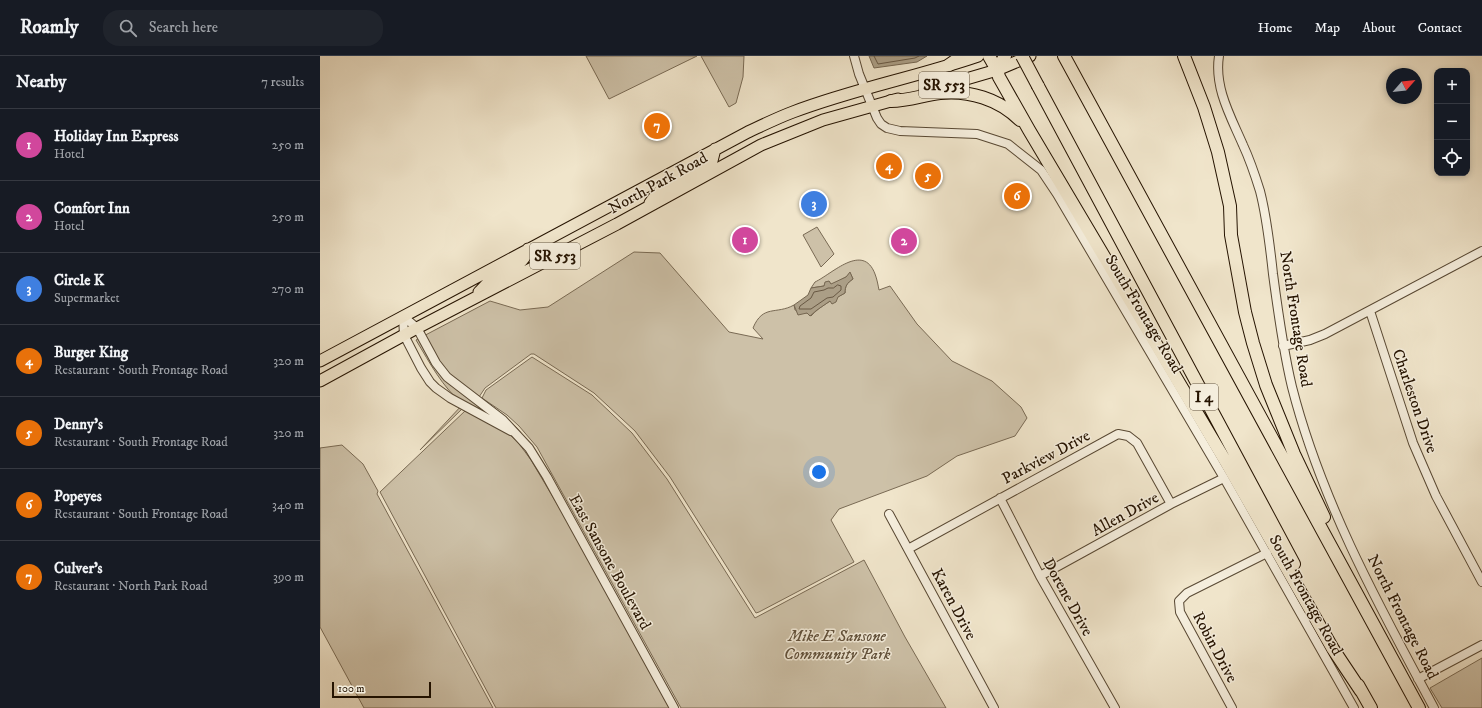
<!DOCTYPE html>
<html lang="en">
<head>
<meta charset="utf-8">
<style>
	:root { --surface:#171b24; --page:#20242c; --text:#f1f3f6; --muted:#9ea1a6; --line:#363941; --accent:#c59692 }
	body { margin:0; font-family:"IM FELL DW Pica",serif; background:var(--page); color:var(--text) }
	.controls { position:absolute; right:12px; top:12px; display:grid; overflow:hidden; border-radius:8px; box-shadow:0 2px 6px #0003 }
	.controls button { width:36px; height:36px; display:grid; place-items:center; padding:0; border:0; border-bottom:1px solid var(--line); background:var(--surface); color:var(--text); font:20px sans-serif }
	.compass { position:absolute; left:1066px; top:12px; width:36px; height:36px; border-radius:50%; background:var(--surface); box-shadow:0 2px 6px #0003; rotate:62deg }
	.scale { position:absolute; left:12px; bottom:10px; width:99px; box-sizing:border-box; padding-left:4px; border:2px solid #251300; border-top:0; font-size:11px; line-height:14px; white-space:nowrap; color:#251300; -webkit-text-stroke:3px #f5eedd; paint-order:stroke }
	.you { position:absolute; left:499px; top:416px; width:14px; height:14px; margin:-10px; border:3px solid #fff; border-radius:50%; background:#1a73e8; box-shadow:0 0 0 6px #1a73e833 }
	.badge { display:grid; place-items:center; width:26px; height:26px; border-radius:50%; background:var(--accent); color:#fff; font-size:13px; font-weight:700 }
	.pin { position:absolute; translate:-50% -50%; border:2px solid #fff; box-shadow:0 1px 4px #0006 }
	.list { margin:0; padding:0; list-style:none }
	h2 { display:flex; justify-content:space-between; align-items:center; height:52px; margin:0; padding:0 16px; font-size:17px }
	h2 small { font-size:13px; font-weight:400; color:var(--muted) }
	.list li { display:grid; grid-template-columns:26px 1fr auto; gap:12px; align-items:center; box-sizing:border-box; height:72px; padding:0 16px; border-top:1px solid var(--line) }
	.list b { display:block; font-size:15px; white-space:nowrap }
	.list p { margin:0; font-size:13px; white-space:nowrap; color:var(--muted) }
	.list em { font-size:13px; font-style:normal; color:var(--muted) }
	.icon { flex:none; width:22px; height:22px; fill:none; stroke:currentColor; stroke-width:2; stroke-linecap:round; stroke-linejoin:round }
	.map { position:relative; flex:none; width:1162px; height:652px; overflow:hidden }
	header { display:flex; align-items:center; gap:24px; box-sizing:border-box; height:56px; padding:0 20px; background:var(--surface); border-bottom:1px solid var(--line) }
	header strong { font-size:19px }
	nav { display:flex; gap:22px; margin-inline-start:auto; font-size:14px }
	.search { width:280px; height:36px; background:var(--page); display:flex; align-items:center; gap:10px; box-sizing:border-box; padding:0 14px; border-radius:16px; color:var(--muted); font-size:15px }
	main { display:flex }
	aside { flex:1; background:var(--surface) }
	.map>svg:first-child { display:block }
	.green { fill:#cdc1a8; stroke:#796a54 }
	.water { fill:#ab9e86; stroke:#756650 }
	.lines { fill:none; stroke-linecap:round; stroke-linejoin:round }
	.shore { stroke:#685843; stroke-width:1 }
	.minor-casing { stroke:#584833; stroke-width:10 }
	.major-casing { stroke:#251300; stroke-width:13 }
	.highway-casing { stroke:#251300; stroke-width:14 }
	.minor { stroke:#f5eedd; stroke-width:8 }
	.major { stroke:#f0e5cb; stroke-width:11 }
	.highway { stroke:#f0e5cb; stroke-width:12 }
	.highway-bridge-casing { stroke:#251300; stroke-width:14; stroke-linecap:butt }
	.highway-bridge { stroke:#f0e5cb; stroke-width:12 }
	.labels { text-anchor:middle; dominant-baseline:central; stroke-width:3; stroke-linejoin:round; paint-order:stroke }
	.shield { fill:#f5eedd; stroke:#635542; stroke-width:1 }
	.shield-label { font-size:15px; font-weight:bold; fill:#251300 }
	.street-label { font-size:16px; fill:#251300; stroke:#f5eedd }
	.park-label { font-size:16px; font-style:italic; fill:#60503b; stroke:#f5eedd }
</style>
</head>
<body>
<header>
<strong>Roamly</strong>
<div class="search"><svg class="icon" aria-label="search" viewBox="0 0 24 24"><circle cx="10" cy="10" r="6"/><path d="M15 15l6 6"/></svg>Search here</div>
<nav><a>Home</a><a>Map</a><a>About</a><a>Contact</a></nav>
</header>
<main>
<aside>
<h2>Nearby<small>7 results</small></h2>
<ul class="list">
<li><span class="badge" style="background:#d1479c">1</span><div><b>Holiday Inn Express</b><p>Hotel</p></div><em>250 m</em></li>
<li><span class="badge" style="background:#d1479c">2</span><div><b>Comfort Inn</b><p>Hotel</p></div><em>250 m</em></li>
<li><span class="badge" style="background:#3f7fe0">3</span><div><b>Circle K</b><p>Supermarket</p></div><em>270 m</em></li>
<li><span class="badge" style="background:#e8710a">4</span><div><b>Burger King</b><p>Restaurant · South Frontage Road</p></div><em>320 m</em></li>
<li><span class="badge" style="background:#e8710a">5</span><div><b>Denny's</b><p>Restaurant · South Frontage Road</p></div><em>320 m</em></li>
<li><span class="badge" style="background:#e8710a">6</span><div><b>Popeyes</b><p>Restaurant · South Frontage Road</p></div><em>340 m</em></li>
<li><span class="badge" style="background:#e8710a">7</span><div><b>Culver's</b><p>Restaurant · North Park Road</p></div><em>390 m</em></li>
</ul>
</aside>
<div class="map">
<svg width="1162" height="652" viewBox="0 0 1162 652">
	<rect width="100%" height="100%" fill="#f0e5cb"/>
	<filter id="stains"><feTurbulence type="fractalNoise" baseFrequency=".005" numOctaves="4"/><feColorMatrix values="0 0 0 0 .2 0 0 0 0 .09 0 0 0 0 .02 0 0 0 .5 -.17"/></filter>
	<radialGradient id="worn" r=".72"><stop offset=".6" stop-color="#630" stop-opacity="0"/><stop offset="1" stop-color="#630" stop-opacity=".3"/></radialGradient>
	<path class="green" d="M266,0H377L289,43Z
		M381,0H424L423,21L416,47L409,51Z
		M497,171L514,198L501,211L483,179Z
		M314,196L340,197L409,276L443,283L433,272C443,248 456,259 474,249L475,254L487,257L491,260C500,250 512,244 525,237C525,230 527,227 533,223L530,217L526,221L511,229L509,225L504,230L491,232L495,226C512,218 543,186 555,218C557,223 558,229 559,234L570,230L597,268L632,305L672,325L701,351L707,362L695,380L637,400L607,420L519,453L511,464L534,506L439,556L436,557L350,421L315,375L274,337L214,298H211L165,332L159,341L197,372L214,393L222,405L254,467L258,478L200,383L143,352L100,394L143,348C122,331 110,307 96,284L170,245L200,254L228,251Z
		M212,301L272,339L312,377L347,423L435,562L544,504L585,581L626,652H361L217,391L199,370L187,359L162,342L166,334Z
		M146,354L186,376L197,385L211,404L256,480L351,652H176L60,436Z
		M22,389L43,408L58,435L57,438L173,652H44L0,571V392Z
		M1162,602V652H1122L1110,632Z"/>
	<path class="water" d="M549,0H607L597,6L554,12Z
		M530,216L533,223C527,227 525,230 525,237L518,241L516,246L512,248L510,245L497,254L490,260L487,257L478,259L474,249L488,239L491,232L504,230L505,226L509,225L511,228L526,221Z"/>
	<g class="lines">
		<path class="shore" d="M554,0L558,8L595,2L599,0
			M518,229L521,230V234L513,241L507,242L491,253H479L480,250L491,242L494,236L504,234L508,232H513Z"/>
		<g class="minor-casing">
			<path id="minor" d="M534,0L539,18L557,62L561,68L567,72L580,75L657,78L688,88L721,114L737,138L904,422L1034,652
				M899,0C894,32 911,61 923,89C930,104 935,119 940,135C947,162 950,190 953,218C958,256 963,294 972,331C1001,445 1059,550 1114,652
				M1050,255L1093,387L1116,440L1162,526
				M83,260L97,272L116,307L127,321L183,364L209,392L227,421L354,652
				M83,260L84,279L101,312L110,326L116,332L130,342L191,375
				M963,290L990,284L1005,278L1162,195
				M680,442L720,520L795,652
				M569,458L674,652
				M588,493L798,378L808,380L817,387L851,448
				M720,520L851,448L904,422
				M1098,623L1162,589
				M912,652L860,556L859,545L867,537L947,497"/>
		</g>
		<g class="major-casing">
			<path id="major" d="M605,35L677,14L710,0
				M330,147C344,125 371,117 392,105L395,93
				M159,236C164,231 168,226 173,223C186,213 204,211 208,193
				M0,305L428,76C443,69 457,62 473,56C533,33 597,21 658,0
				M0,325L97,272L297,168L441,89L503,64L578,43"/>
		</g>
		<g class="highway-casing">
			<path id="highway" d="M669,0L677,14L679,21L709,74L906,406L1013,593L1041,635
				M744,0L1099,652
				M864,0L884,51L898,96L910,150L911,179L925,256L933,287L946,329L974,398L1004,461
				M629,9L642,0
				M677,14L685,0
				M718,30L974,508
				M571,45C589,45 603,39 620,37C649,34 679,43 700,64
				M1038,629L1051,652"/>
		</g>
		<use href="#minor" class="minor"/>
		<use href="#major" class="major"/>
		<use href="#highway" class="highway"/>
		<g class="highway-bridge-casing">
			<path id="highway-bridge" d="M702,0L718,30"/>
		</g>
		<use href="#highway-bridge" class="highway-bridge"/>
	</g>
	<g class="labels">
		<g class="shield">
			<rect x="599" y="16" width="50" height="26" rx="3"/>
			<rect x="210" y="187" width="50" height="26" rx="3"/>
			<rect x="870" y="328" width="28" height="26" rx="3"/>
		</g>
		<g class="shield-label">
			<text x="624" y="29">SR 553</text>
			<text x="235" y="200">SR 553</text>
			<text x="884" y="341">I 4</text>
		</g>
		<g class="street-label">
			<text transform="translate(338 127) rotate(-29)">North Park Road</text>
			<text transform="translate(824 258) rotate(59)">South Frontage Road</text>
			<text transform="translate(976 263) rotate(81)">North Frontage Road</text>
			<text transform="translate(1095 345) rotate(71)">Charleston Drive</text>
			<text transform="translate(726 401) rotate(-28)">Parkview Drive</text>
			<text transform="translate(805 458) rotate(-29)">Allen Drive</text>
			<text transform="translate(290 506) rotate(61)">East Sansone Boulevard</text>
			<text transform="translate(986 539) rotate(61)">South Frontage Road</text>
			<text transform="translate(748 541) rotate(61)">Dorene Drive</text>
			<text transform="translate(634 548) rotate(62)">Karen Drive</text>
			<text transform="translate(1083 561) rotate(63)">North Frontage Road</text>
			<text transform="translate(895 591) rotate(62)">Robin Drive</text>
		</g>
		<g class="park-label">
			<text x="517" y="580">Mike E Sansone<tspan x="517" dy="18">Community Park</tspan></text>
		</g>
	</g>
	<rect width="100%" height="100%" filter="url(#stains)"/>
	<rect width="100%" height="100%" fill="url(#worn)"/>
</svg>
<div class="controls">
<button>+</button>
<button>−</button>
<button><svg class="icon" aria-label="locate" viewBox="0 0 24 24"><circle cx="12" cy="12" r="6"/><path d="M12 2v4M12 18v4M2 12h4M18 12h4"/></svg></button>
</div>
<svg class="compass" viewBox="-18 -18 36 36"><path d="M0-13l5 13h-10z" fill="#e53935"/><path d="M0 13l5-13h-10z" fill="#9ea1a6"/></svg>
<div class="scale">100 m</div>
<div class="you"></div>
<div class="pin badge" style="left:425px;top:184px;background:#d1479c">1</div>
<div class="pin badge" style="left:584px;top:185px;background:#d1479c">2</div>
<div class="pin badge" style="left:494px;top:148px;background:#3f7fe0">3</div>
<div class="pin badge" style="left:569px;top:110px;background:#e8710a">4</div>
<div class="pin badge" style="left:608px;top:120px;background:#e8710a">5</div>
<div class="pin badge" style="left:697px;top:140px;background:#e8710a">6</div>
<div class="pin badge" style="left:337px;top:70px;background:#e8710a">7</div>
</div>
</main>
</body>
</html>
